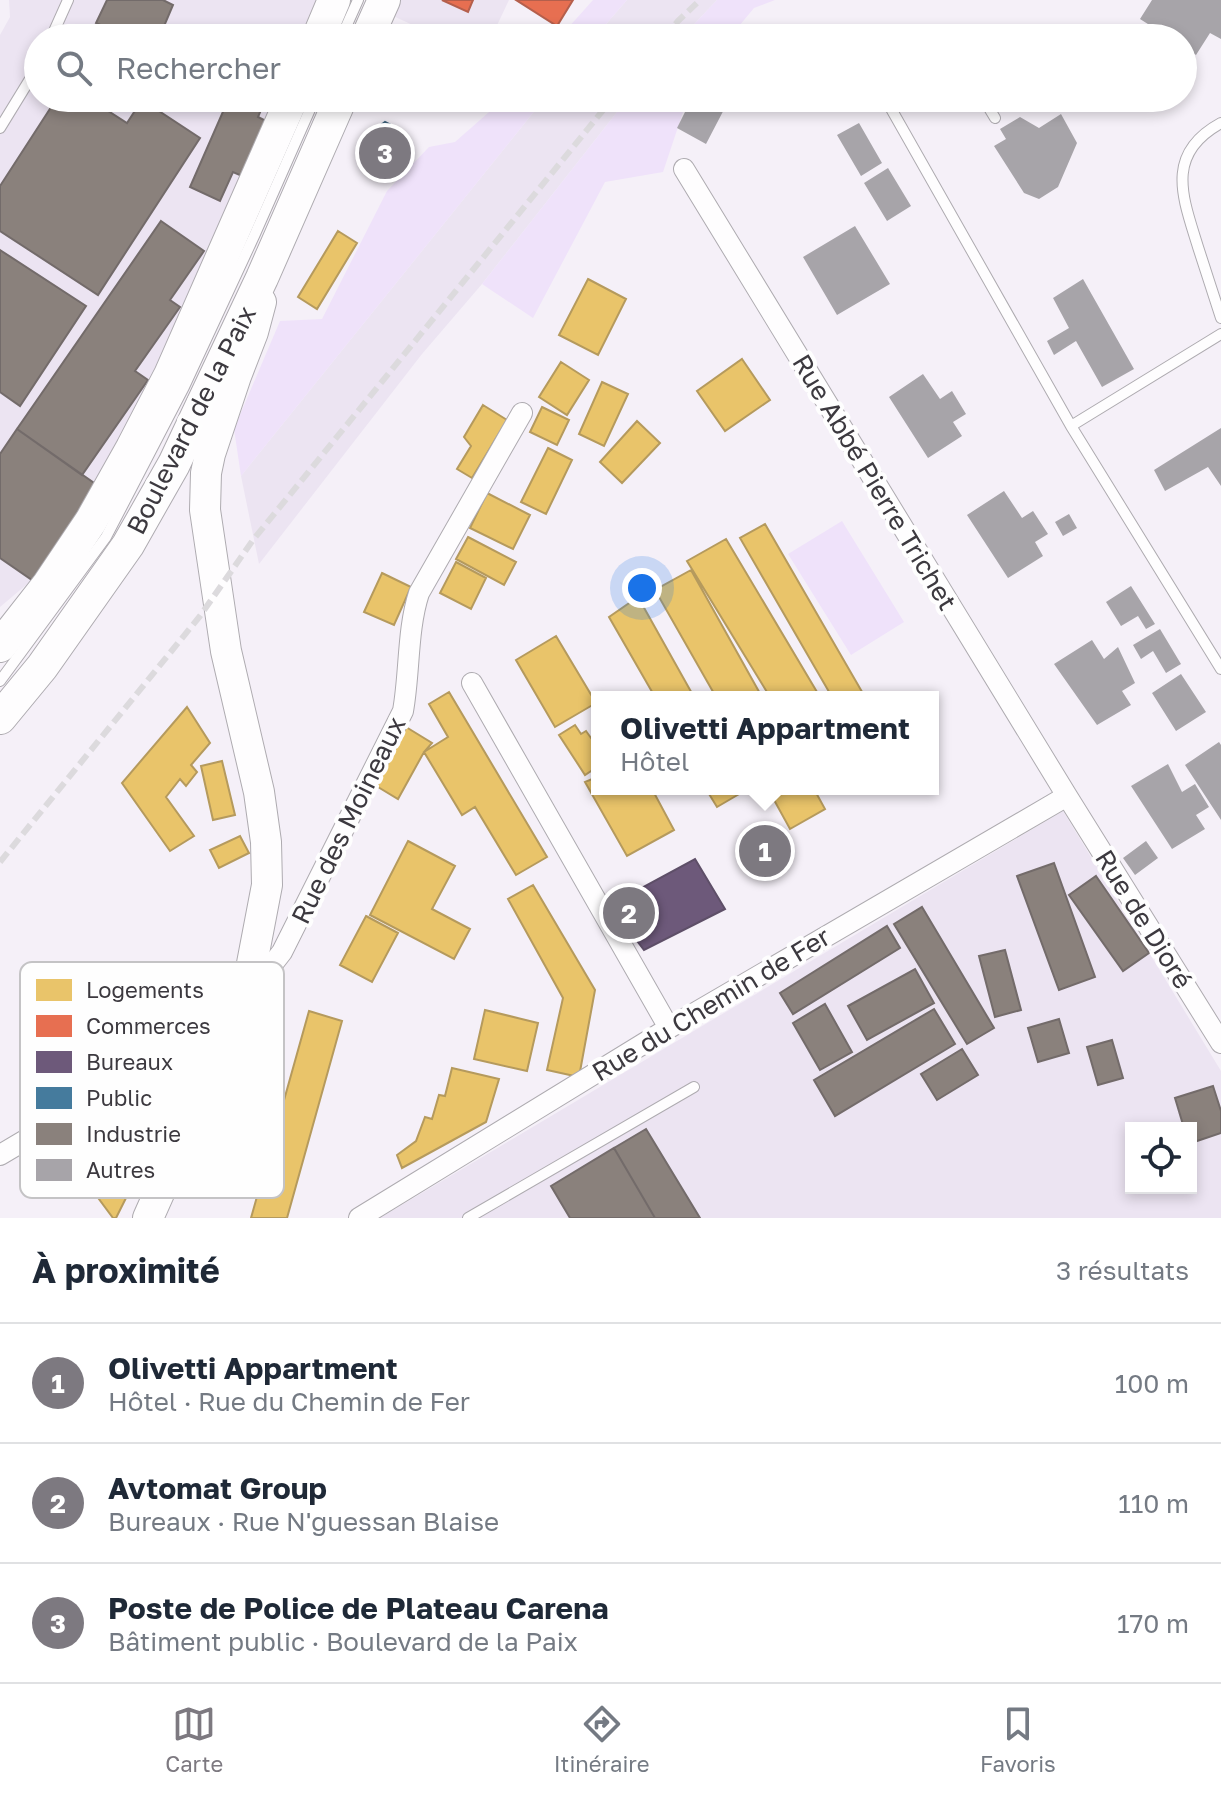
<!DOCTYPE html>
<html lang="fr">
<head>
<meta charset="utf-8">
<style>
	:root { --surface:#fff; --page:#f6f6f7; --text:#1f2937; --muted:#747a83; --line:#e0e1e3; --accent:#7d7980 }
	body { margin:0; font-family:"Golos Text",sans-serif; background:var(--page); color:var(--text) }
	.controls { position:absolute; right:24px; bottom:24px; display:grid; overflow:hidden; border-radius:0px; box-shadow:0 4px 12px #0003 }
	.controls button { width:72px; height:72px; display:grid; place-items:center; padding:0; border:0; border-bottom:2px solid var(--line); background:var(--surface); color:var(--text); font:40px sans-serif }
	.you { position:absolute; left:642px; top:588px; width:28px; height:28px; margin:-20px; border:6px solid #fff; border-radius:50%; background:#1a73e8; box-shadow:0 0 0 12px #1a73e833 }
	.badge { display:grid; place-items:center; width:52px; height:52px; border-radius:50%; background:var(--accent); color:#fff; font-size:26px; font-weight:700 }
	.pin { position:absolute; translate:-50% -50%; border:4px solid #fff; box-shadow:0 2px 8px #0006 }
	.popup { position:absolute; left:591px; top:691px; width:348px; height:104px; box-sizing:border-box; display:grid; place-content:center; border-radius:0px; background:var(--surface); filter:drop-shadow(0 2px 6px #0005); font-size:26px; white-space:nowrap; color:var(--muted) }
	.popup b { font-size:30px; color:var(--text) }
	.popup::after { content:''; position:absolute; left:50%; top:100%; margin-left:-16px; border:16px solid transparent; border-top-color:var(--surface) }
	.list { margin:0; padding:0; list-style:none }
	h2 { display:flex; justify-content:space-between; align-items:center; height:104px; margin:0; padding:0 32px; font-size:34px }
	h2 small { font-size:26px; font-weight:400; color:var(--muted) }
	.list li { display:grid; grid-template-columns:52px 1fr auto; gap:24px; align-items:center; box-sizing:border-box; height:120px; padding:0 32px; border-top:2px solid var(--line) }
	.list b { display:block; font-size:30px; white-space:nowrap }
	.list p { margin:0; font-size:26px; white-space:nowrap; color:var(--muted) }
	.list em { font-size:26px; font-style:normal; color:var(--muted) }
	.icon { flex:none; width:44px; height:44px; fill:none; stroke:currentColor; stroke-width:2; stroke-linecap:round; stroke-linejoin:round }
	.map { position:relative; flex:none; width:1221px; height:1218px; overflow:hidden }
	.search { position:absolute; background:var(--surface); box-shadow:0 4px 12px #0003; left:24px; right:24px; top:24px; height:88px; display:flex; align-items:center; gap:20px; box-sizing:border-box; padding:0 28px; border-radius:44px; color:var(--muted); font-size:30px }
	.sheet { height:464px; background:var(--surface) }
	nav { display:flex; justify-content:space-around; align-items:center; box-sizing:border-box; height:112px; border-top:2px solid var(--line); background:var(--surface); font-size:22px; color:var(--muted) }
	nav a { display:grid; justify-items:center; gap:4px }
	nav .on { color:var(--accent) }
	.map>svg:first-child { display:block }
	.built { fill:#ece4f2; fill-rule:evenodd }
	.green { fill:#efe2fa }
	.homes { fill:#e9c46a; stroke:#b59a5d; stroke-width:2 }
	.shops { fill:#e76f51; stroke:#b45f4c; stroke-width:2 }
	.offices { fill:#6d597a; stroke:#5e4f68; stroke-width:2 }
	.public { fill:#457b9d; stroke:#426781; stroke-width:2 }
	.industry { fill:#8a817c; stroke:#736b6a; stroke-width:2 }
	.building { fill:#a7a4a9 }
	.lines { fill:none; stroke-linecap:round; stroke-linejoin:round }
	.lane-casing { stroke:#aeabb0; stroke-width:12 }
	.street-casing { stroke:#aeabb0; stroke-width:22 }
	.secondary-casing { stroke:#aeabb0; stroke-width:32 }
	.primary-casing { stroke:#aeabb0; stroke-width:34 }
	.lane { stroke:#fefdfe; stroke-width:10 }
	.street { stroke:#fefdfe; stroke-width:20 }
	.secondary { stroke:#fefdfe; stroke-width:30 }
	.primary { stroke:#fefdfe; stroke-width:32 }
	.rail { stroke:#dcdadd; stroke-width:6; stroke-dasharray:12 6; stroke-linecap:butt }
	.labels { text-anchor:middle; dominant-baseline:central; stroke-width:8; stroke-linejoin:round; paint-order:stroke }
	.street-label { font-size:26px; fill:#3c393f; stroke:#fefefe }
	.key { fill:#fefefe; stroke:#c4c3c5; stroke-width:2 }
	.key-label { font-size:22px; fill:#3c393f }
</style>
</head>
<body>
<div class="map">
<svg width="1221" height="1218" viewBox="0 0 1221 1218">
	<rect width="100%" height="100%" fill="#f5f0f8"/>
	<path class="built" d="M9,0H317L301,38H38V98H276L157,368L97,485L32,580L0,607V35L10,17Z
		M397,0H509L491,38H441L391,15Z
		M627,0H717L681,38H594Z
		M545,98H628L482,284L422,354L259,564L241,476Z
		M1063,811L1221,1071V1218H380ZM1131,1128H1191V1188H1131Z"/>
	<path class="green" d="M593,0H627L594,38H559Z
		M717,0H775L754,8L729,38H681Z
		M505,98H545L241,476L234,429L280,321L322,319L387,191L429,147L455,142Z
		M628,98H684V109L663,172L605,182L533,318L482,284Z
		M842,521L904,622L851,655L788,554Z"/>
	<path class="homes" d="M338,231L357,243L317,309L298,297Z
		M588,279L626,299L598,355L559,335Z
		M742,359L770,400L725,431L697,391Z
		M561,362L589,380L567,415L539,397Z
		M602,382L628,394L604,446L579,434Z
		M483,405L507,420L472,478L457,469L471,446L464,437Z
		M542,407L569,420L557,445L530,432Z
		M637,421L660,443L622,483L600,462Z
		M548,448L572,460L546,514L521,502Z
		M487,493L530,515L513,549L470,528Z
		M765,524L865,697H832L740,538Z
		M468,537L516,562L504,585L456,559Z
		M726,539L820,697H770L687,561Z
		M456,562L486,578L471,609L440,593Z
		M691,570L762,697H716L655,590Z
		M382,573L411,587L394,625L364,612Z
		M638,597L694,697H655L609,617Z
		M556,636L596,703L555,727L516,660Z
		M449,692L547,857L516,875L475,807L462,815L424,752L448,737L429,704Z
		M187,707L210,743L191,765L197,772L186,786L180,779L166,797L194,836L170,851L122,783Z
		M575,725L581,734L586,731L591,738L597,734V767L585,775L559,735Z
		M406,727L432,743L424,752L398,799L373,784Z
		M222,761L235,815L213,820L201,766Z
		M597,777V789H652L674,830L627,856L585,782Z
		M706,789H746V790L717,807Z
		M768,789H814L825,809L790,829Z
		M240,836L249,853L219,868L210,850Z
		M408,841L455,866L432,909L470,929L454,959L370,915Z
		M533,885L595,990L579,1077L547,1070L563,998L508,899Z
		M366,916L398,933L372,982L340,965Z
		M485,1010L538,1023L527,1071L474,1059Z
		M309,1011L342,1021L287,1218H251Z
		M105,1052L139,1175L76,1192L57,1123L83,1116L76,1090L54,1096L46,1068Z
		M452,1068L499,1079L486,1122L402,1168L397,1155L416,1141L425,1117L432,1119L439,1095L445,1096Z
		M133,1184L116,1218H113L96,1195Z"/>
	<path class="shops" d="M442,0H473L468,12Z
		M516,0H573L557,26Z"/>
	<path class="offices" d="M695,859L725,909L644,950L610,905Z"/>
	<path class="public" d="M385,122L395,127L394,135L407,142L386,180L364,167L379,140L376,129Z"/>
	<path class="industry" d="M107,0H163L173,5L159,38H129L96,23Z
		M57,98H88L127,123L142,100L200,138L98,295L0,231V186Z
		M229,98H266L258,117L266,121L242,176L233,172L220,201L190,187Z
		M161,221L204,251L170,300L180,307L135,371L148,380L82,475L17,429Z
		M0,250L86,306L20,406L0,392Z
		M17,429L97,485L32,580L0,558V454Z
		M1054,863L1095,977L1059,990L1017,876Z
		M1096,876L1149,953L1123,971L1069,895Z
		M922,907L994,1028L967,1044L894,924Z
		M887,926L900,948L793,1014L780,993Z
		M1005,950L1021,1010L995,1017L979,956Z
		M915,969L934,1003L867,1040L848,1006Z
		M825,1004L852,1052L820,1070L793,1023Z
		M934,1009L955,1044L835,1116L814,1080Z
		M1059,1019L1069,1053L1038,1062L1028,1028Z
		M1112,1040L1123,1078L1098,1085L1087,1047Z
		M962,1049L978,1075L937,1100L921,1074Z
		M1213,1086L1221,1111V1133L1191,1143V1128H1184L1175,1098Z
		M646,1129L700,1218H655L614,1148Z
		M614,1148L655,1218H570L551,1186Z"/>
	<path class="building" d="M1152,0H1221V39L1210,33L1196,55L1183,46V38H1170L1140,19Z
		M692,98H730L706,144L677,128Z
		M1061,114L1077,143L1058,187L1039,199L1024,193L994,146L1006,139L1000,129L1020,117L1039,128Z
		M859,123L882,163L861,176L837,135Z
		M888,168L911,206L887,221L864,183Z
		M855,226L890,284L837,315L803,257Z
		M1083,279L1134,369L1102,387L1076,341L1054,355L1047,341L1069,328L1053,298Z
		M923,374L940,399L952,391L966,414L953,422L962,436L928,458L889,397Z
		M1221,428V486L1208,467L1165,491L1154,470Z
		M1004,491L1022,518L1033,511L1048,534L1035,542L1043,556L1008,578L967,515Z
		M1069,514L1077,528L1063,536L1055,522Z
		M1131,586L1155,624L1146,629L1138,616L1121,626L1106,602Z
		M1160,629L1181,664L1166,673L1153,651L1141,659L1133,645Z
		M1092,640L1104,659L1118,647L1135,683L1122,691L1131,705L1097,725L1054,664Z
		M1181,674L1206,712L1176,731L1152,693Z
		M1219,742L1221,745V820L1185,765Z
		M1168,764L1182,792L1195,784L1209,807L1196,815L1205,829L1172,849L1131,786Z
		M1146,841L1158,858L1135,875L1123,858Z"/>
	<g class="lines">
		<g class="lane-casing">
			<path id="lane" d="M51,38L68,0
				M341,38L358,0
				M907,38L915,34L927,38
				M885,98L1071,426L1221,669
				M983,98L995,118
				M1221,123C1164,154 1183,198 1198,247C1206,271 1213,294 1221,318
				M0,128L38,66
				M1071,426L1221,334
				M0,681L106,537L184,387L255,234L315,98
				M468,1218L694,1087"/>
		</g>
		<g class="street-casing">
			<path id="street" d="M684,169L1067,796L1221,1043
				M472,683L669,1028
				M250,993L282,952L403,711C410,672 407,630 419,593L522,413
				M0,1155L54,1123
				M359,1218L669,1028L1067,796"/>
		</g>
		<g class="secondary-casing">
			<path id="secondary" d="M148,1218L245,1000L267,885L266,842L259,792L226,651L205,510L206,473L210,454L236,376L253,332L261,302"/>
		</g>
		<g class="primary-casing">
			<path id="primary" d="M318,38L334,0
				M367,38L384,0
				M0,646L48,585L91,521L132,448L170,375L292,98
				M0,718L42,667L128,545L174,464L262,278L341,98"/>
		</g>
		<use href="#lane" class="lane"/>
		<use href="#street" class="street"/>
		<use href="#secondary" class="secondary"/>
		<use href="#primary" class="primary"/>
		<path class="rail" d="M664,38L678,21L700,0
			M0,862L200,616L253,540L613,98"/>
	</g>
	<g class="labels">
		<g class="street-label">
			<text transform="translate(191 420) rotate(-63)">Boulevard de la Paix</text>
			<text transform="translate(875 482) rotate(59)">Rue Abbé Pierre Trichet</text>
			<text transform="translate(348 820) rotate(-64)">Rue des Moineaux</text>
			<text transform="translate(1144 919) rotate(58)">Rue de Dioré</text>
			<text transform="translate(711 1004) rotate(-31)">Rue du Chemin de Fer</text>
		</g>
	</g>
	<rect x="20" y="962" width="264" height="236" rx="12" class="key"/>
	<rect x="36" y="979" width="36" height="22" fill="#e9c46a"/>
	<rect x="36" y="1015" width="36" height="22" fill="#e76f51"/>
	<rect x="36" y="1051" width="36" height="22" fill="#6d597a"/>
	<rect x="36" y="1087" width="36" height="22" fill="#457b9d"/>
	<rect x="36" y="1123" width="36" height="22" fill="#8a817c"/>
	<rect x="36" y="1159" width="36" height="22" fill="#a7a4a9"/>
	<g class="key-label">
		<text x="86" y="998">Logements</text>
		<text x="86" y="1034">Commerces</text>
		<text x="86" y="1070">Bureaux</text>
		<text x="86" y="1106">Public</text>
		<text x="86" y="1142">Industrie</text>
		<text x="86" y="1178">Autres</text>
	</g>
</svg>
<div class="controls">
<button><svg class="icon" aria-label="locate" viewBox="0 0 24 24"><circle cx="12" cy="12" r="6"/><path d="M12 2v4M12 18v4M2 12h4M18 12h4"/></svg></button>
</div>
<div class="you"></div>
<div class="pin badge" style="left:765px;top:851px">1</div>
<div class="popup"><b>Olivetti Appartment</b>Hôtel</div>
<div class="pin badge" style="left:629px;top:913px">2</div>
<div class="pin badge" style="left:385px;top:153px">3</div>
<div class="search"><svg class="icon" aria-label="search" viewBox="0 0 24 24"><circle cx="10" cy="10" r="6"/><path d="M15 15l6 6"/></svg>Rechercher</div>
</div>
<section class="sheet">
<h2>À proximité<small>3 résultats</small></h2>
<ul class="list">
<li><span class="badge">1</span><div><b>Olivetti Appartment</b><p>Hôtel · Rue du Chemin de Fer</p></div><em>100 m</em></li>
<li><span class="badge">2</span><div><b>Avtomat Group</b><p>Bureaux · Rue N'guessan Blaise</p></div><em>110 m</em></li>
<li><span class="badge">3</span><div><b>Poste de Police de Plateau Carena</b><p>Bâtiment public · Boulevard de la Paix</p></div><em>170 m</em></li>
</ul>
</section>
<nav>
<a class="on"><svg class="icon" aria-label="map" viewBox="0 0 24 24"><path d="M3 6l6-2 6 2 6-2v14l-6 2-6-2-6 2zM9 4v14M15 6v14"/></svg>Carte</a>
<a><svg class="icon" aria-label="directions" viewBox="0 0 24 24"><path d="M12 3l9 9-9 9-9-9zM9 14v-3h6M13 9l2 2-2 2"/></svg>Itinéraire</a>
<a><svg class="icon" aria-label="saved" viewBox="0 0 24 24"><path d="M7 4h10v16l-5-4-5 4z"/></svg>Favoris</a>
</nav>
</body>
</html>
